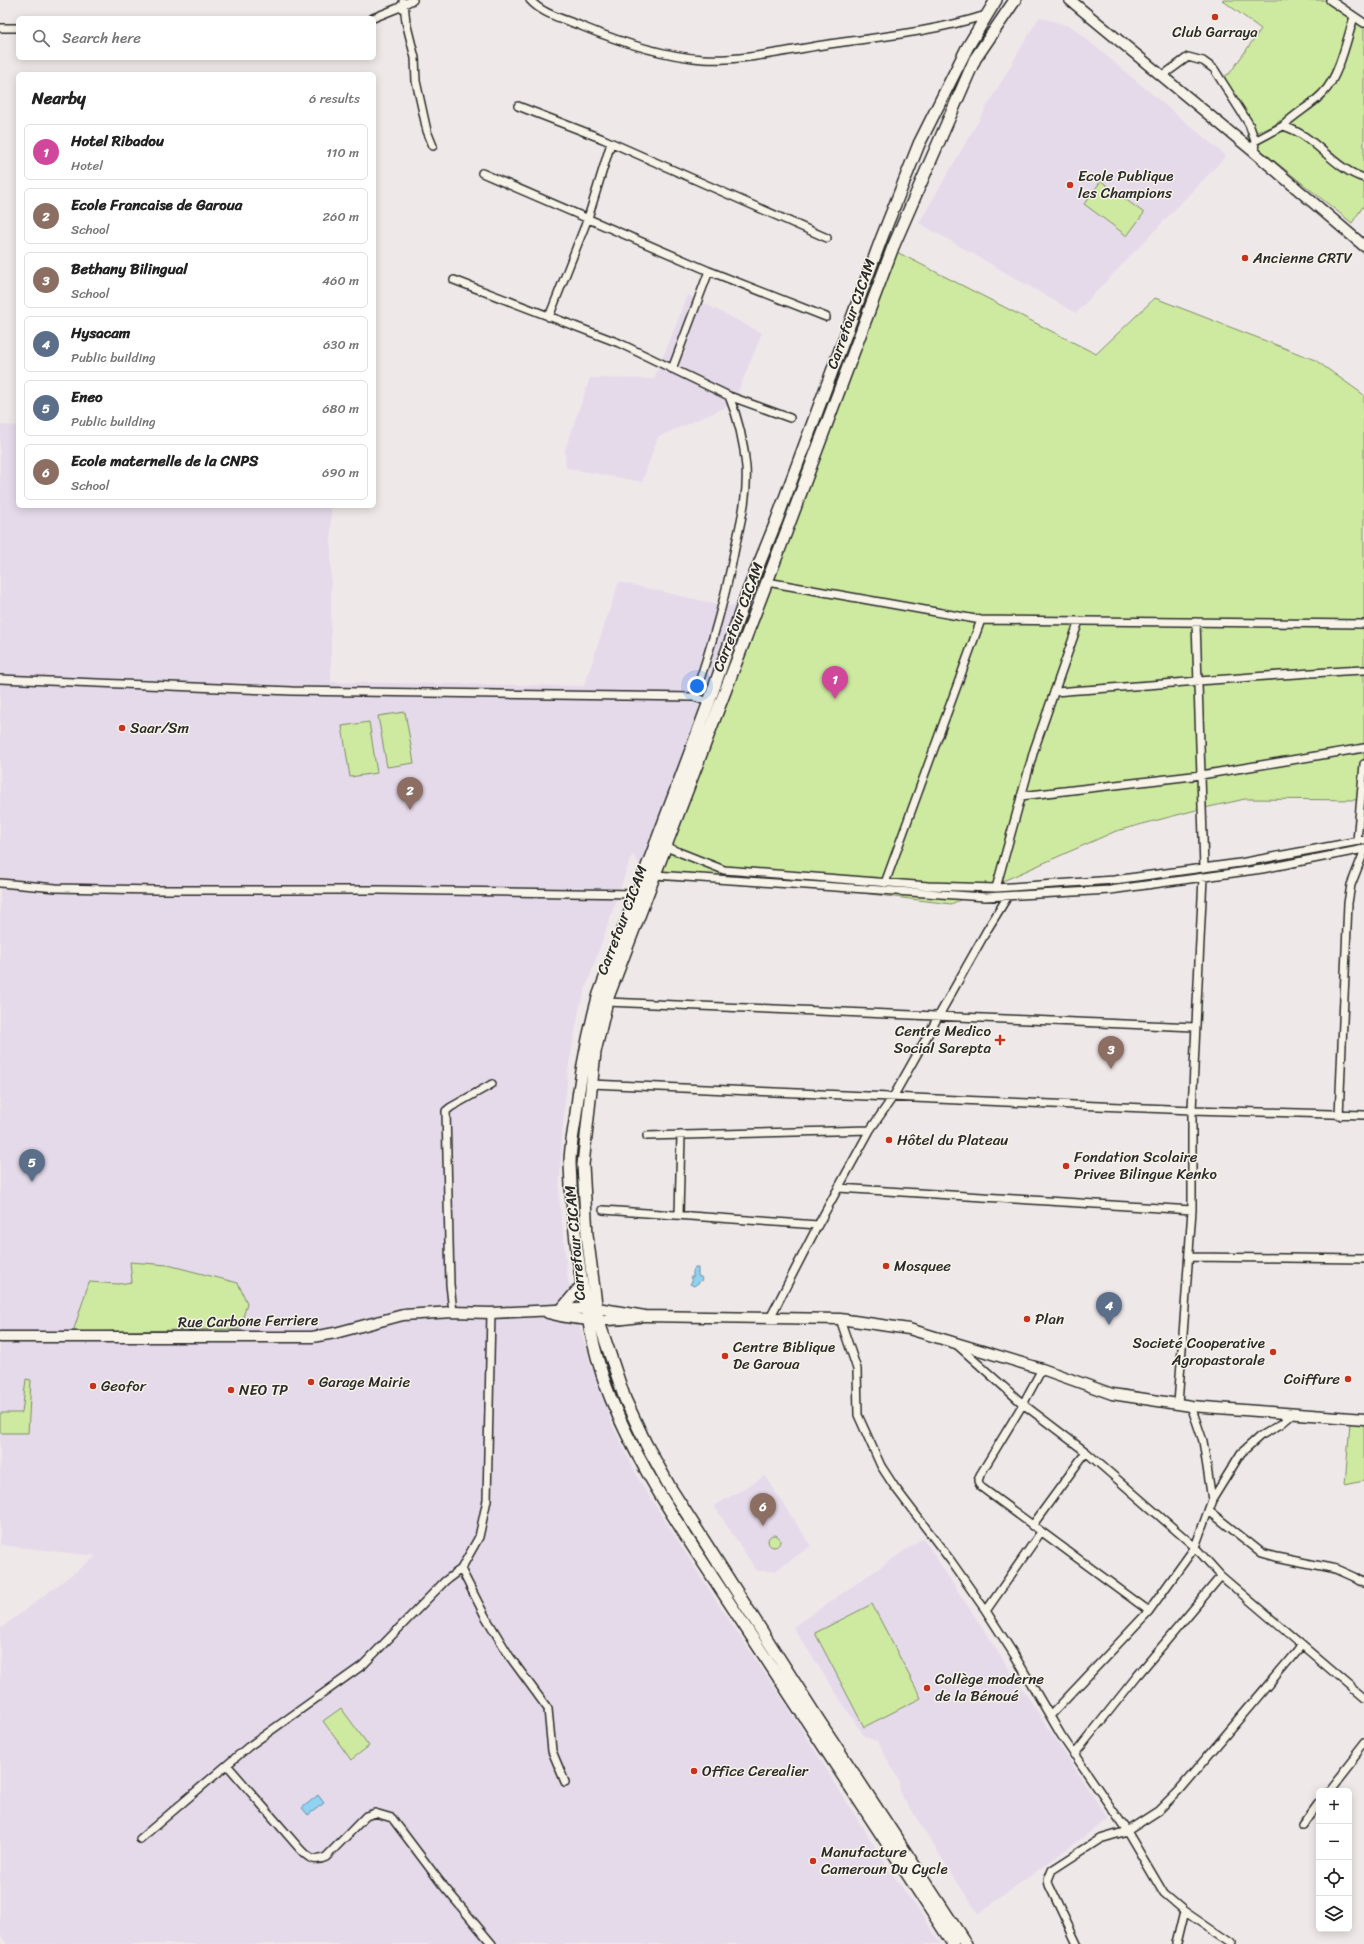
<!DOCTYPE html>
<html lang="en">
<head>
<meta charset="utf-8">
<style>
	:root { --surface:#fff; --page:#f6f6f6; --text:#222; --muted:#767676; --line:#e0e0e0; --accent:#c8321e }
	body { margin:0; font-family:Sriracha,sans-serif; background:var(--page); color:var(--text) }
	.controls { position:absolute; right:12px; bottom:12px; display:grid; overflow:hidden; border-radius:6px; box-shadow:0 2px 10px #0003 }
	.controls button { width:36px; height:36px; display:grid; place-items:center; padding:0; border:0; border-bottom:1px solid var(--line); background:var(--surface); color:var(--text); font:20px sans-serif }
	.you { position:absolute; left:697px; top:686px; width:14px; height:14px; margin:-10px; border:3px solid #fff; border-radius:50%; background:#1a73e8; box-shadow:0 0 0 6px #1a73e833 }
	.badge { display:grid; place-items:center; width:26px; height:26px; border-radius:50%; background:var(--accent); color:#fff; font-size:13px; font-weight:700 }
	.pin { position:absolute; translate:-50% -33px; filter:drop-shadow(0 1px 2px #0008) }
	.pin::after { content:''; position:absolute; top:21px; width:14px; height:12px; background:inherit; clip-path:polygon(0 0,100% 0,50% 100%) }
	.list { margin:0; padding:0; list-style:none }
	h2 { display:flex; justify-content:space-between; align-items:center; height:52px; margin:0; padding:0 16px; font-size:17px }
	h2 small { font-size:13px; font-weight:400; color:var(--muted) }
	.list li { display:grid; grid-template-columns:26px 1fr auto; gap:12px; align-items:center; box-sizing:border-box; height:56px; margin:0 8px 8px; padding:0 8px; border:1px solid var(--line); border-radius:6px }
	.list b { display:block; font-size:15px; white-space:nowrap }
	.list p { margin:0; font-size:13px; white-space:nowrap; color:var(--muted) }
	.list em { font-size:13px; font-style:normal; color:var(--muted) }
	.icon { flex:none; width:22px; height:22px; fill:none; stroke:currentColor; stroke-width:2; stroke-linecap:round; stroke-linejoin:round }
	.map { position:relative; flex:none; width:1364px; height:1944px; overflow:hidden }
	.search { position:absolute; background:var(--surface); box-shadow:0 2px 10px #0003; left:16px; top:16px; width:360px; height:44px; display:flex; align-items:center; gap:10px; box-sizing:border-box; padding:0 14px; border-radius:6px; color:var(--muted); font-size:15px }
	.panel { position:absolute; background:var(--surface); box-shadow:0 2px 10px #0003; left:16px; top:72px; width:360px; height:436px; border-radius:6px }
	.map>svg:first-child { display:block }
	.built { fill:#e5daea }
	.green { fill:#ceeaa1; stroke:#7c8a66 }
	.water { fill:#8fd2f1; stroke:#678fa2 }
	.lines { fill:none; stroke-linecap:round; stroke-linejoin:round }
	.street-casing { stroke:#2b2b2b; stroke-width:10 }
	.secondary-casing { stroke:#2b2b2b; stroke-width:13 }
	.primary-casing { stroke:#2b2b2b; stroke-width:14 }
	.street { stroke:#f7f3e8; stroke-width:7 }
	.secondary { stroke:#f7f3e8; stroke-width:10 }
	.primary { stroke:#f7f3e8; stroke-width:11 }
	.poi-dot { fill:#c8321e; stroke:#f7f3e8; stroke-width:1.5 }
	.labels { text-anchor:middle; dominant-baseline:central; stroke-width:3; stroke-linejoin:round; paint-order:stroke }
	.poi-label { font-size:15px; fill:#2b2b2b; stroke:#f7f3e8; text-anchor:start }
	.street-label { font-size:15px; fill:#2b2b2b; stroke:#f7f3e8 }
</style>
</head>
<body>
<div class="map">
<svg width="1364" height="1944" viewBox="0 0 1364 1944">
	<rect width="100%" height="100%" fill="#efe8e9"/>
	<filter id="ink" filterUnits="userSpaceOnUse"><feTurbulence type="fractalNoise" baseFrequency=".025" numOctaves="2"/><feDisplacementMap in="SourceGraphic" scale="8" xChannelSelector="R" yChannelSelector="G"/><feConvolveMatrix kernelMatrix="1 2 1 2 8 2 1 2 1" color-interpolation-filters="sRGB"/></filter>
	<g filter="url(#ink)">
		<path class="built" d="M1039,17L1072,27L1226,156L1076,313L919,223Z
			M688,295L762,333L733,404L658,437L642,482L566,468L565,449L590,378L654,379Z
			M0,425L18,426V506H331V682L584,686L619,582L725,606L753,607L651,880L632,854L580,1005L568,1070L562,1136L559,1197L568,1280L572,1301L590,1361L612,1424L639,1480L715,1599L787,1706L889,1870L915,1905L941,1944H7L0,1934V1629L96,1556L0,1545Z
			M765,1476L811,1546L775,1571H757L714,1506Z
			M923,1538L1108,1819L978,1914L900,1793L899,1781L878,1742L864,1736L793,1627Z"/>
		<path class="green" d="M1222,0H1333L1364,23V205L1352,223L1248,140L1247,131L1255,135L1273,130L1281,120L1271,127L1254,133L1224,82L1225,76L1230,73L1261,29Z
			M1101,181L1144,213L1127,236L1084,204Z
			M889,248L1096,354L1155,298L1315,360L1364,395V800L1245,799L1200,809L1116,831L951,904L797,885L651,880Z
			M405,712L414,763L387,767L378,716Z
			M369,722L377,773L350,777L342,726Z
			M130,1262L168,1265L238,1283L247,1303L240,1329L73,1332L89,1282L118,1284L132,1282Z
			M26,1379L31,1380L28,1433H0V1413H22Z
			M1350,1423L1364,1424V1481L1345,1485Z
			M768 1541a6 6 0 1 1 12 0a6 6 0 1 1-12 0Z
			M872,1604L921,1698L864,1727L815,1633Z
			M341,1708L369,1746L351,1760L323,1721Z"/>
		<path class="water" d="M695,1268H698V1276L701,1277L702,1280L694,1286L690,1284L692,1281L690,1277H693V1270Z
			M318,1795L324,1803L308,1815L302,1808Z"/>
		<g class="lines">
			<g class="street-casing">
				<path id="street" d="M413,0L404,4L406,22L415,58L416,81L427,131L433,146
					M530,0C542,14 564,19 581,26C620,42 661,56 703,59C743,61 784,51 823,45C878,37 933,32 986,15
					M1330,0L1364,23
					M373,18L398,8L404,4L403,2
					M0,28H18
					M1162,76L1188,57L1203,61L1214,69L1249,124L1255,141L1254,152
					M518,106L603,139L827,238
					M1283,126C1294,114 1311,106 1323,93C1339,77 1347,39 1354,17
					M1255,141L1283,126C1315,135 1332,168 1364,178
					M482,173L709,271L826,317
					M454,280L619,343L729,396L790,418
					M549,317L588,218L611,143
					M672,369L709,271
					M767,582L981,620L1364,624
					M1196,622L1204,868
					M0,679L292,691L694,697L709,702
					M1054,692C1157,685 1260,675 1364,670
					M694,697C711,648 725,599 735,548C741,521 748,495 746,467C744,443 738,418 729,396
					M1021,796L1201,775L1364,748
					M1357,841L1364,764
					M666,847L724,870L928,886L996,888L1114,880L1240,863L1364,840
					M655,875L985,897L1110,890L1262,869L1364,849
					M0,883L56,888L155,890H380L637,894
					M885,883L981,620
					M996,888L1034,750L1079,621
					M607,1002L1195,1027
					M591,1084L1192,1110L1364,1115
					M1339,1116L1348,903L1351,885L1364,852
					M647,1136L870,1130
					M838,1188L1192,1210
					M603,1210L818,1225
					M679,1215L681,1135
					M1189,1257L1364,1259
					M453,1312L450,1284L446,1111L451,1107L492,1084
					M770,1318L818,1225L870,1130L893,1097L987,930L1008,896
					M840,1319L857,1369L858,1415L881,1466L894,1486L951,1561L986,1611L1015,1656L1061,1735L1127,1831L1164,1894L1184,1911L1232,1944
					M957,1345L1023,1404L1086,1452L1195,1547L1221,1576L1364,1698
					M1042,1369L1023,1404L980,1475L978,1481L981,1487L1149,1611
					M1178,1404L1192,1210V1110L1203,877
					M1191,1406L1203,1441L1212,1500
					M1209,1511L1262,1553L1276,1557L1336,1569L1354,1577L1364,1583
					M1032,1526L1086,1452
					M461,1569L485,1616L510,1657L548,1709L552,1751L565,1782
					M986,1611L1041,1532
					M1050,1716L1149,1611L1195,1547L1212,1500L1241,1453L1260,1436L1281,1424L1294,1413
					M1074,1755L1137,1676L1221,1576
					M228,1766L299,1848C308,1858 314,1863 326,1857L366,1816L375,1813L392,1818L441,1883L492,1944
					M1328,1791L1364,1745
					M1303,1825L1319,1803
					M140,1839L248,1747L363,1665L445,1581L461,1569L479,1537L487,1500L491,1313
					M1077,1944L1049,1885L1048,1880L1052,1870L1100,1839L1127,1831L1158,1811L1179,1790L1301,1646
					M1176,1944L1184,1911"/>
			</g>
			<g class="secondary-casing">
				<path id="secondary" d="M1070,0L1254,152L1364,246
					M548,1313C577,1321 610,1322 639,1317
					M0,1337H312L335,1333L403,1315L453,1312L491,1313L597,1308L645,1316L840,1319L909,1329L1042,1369L1112,1394L1191,1406L1364,1419"/>
			</g>
			<g class="primary-casing">
				<path id="primary" d="M562,1309L582,1285
					M953,1944L693,1547C662,1499 633,1452 611,1399C595,1360 587,1318 581,1277C575,1239 571,1201 570,1163C570,1149 573,1134 575,1121C580,1077 587,1036 599,994L709,702L746,596L776,522L882,237L919,144L967,48L996,0
					M966,1944L818,1719L671,1489L646,1444L625,1399L598,1319L587,1235L583,1165L595,1052L608,997L788,527L893,247L975,59L1015,0"/>
			</g>
			<use href="#street" class="street"/>
			<use href="#secondary" class="secondary"/>
			<use href="#primary" class="primary"/>
		</g>
	</g>
	<g class="poi-dot">
		<circle cx="1215" cy="17" r="4"/>
		<circle cx="1070" cy="185" r="4"/>
		<circle cx="1245" cy="258" r="4"/>
		<circle cx="122" cy="728" r="4"/>
		<path d="M998 1034h4v4h4v4h-4v4h-4v-4h-4v-4h4z"/>
		<circle cx="889" cy="1140" r="4"/>
		<circle cx="1066" cy="1166" r="4"/>
		<circle cx="886" cy="1266" r="4"/>
		<circle cx="1027" cy="1319" r="4"/>
		<circle cx="1273" cy="1352" r="4"/>
		<circle cx="725" cy="1356" r="4"/>
		<circle cx="1348" cy="1379" r="4"/>
		<circle cx="311" cy="1382" r="4"/>
		<circle cx="93" cy="1386" r="4"/>
		<circle cx="231" cy="1390" r="4"/>
		<circle cx="927" cy="1688" r="4"/>
		<circle cx="694" cy="1771" r="4"/>
		<circle cx="813" cy="1861" r="4"/>
	</g>
	<g class="labels">
		<g class="poi-label">
			<text x="1215" y="32" text-anchor="middle">Club Garraya</text>
			<text x="1078" y="176">Ecole Publique<tspan x="1078" dy="17">les Champions</tspan></text>
			<text x="1253" y="258">Ancienne CRTV</text>
			<text x="130" y="728">Saar/Sm</text>
			<text x="991" y="1031" text-anchor="end">Centre Medico<tspan x="991" dy="17">Social Sarepta</tspan></text>
			<text x="897" y="1140">Hôtel du Plateau</text>
			<text x="1074" y="1157">Fondation Scolaire<tspan x="1074" dy="17">Privee Bilingue Kenko</tspan></text>
			<text x="894" y="1266">Mosquee</text>
			<text x="1035" y="1319">Plan</text>
			<text x="1265" y="1343" text-anchor="end">Societé Cooperative<tspan x="1265" dy="17">Agropastorale</tspan></text>
			<text x="733" y="1347">Centre Biblique<tspan x="733" dy="17">De Garoua</tspan></text>
			<text x="1340" y="1379" text-anchor="end">Coiffure</text>
			<text x="319" y="1382">Garage Mairie</text>
			<text x="101" y="1386">Geofor</text>
			<text x="239" y="1390">NEO TP</text>
			<text x="935" y="1679">Collège moderne<tspan x="935" dy="17">de la Bénoué</tspan></text>
			<text x="702" y="1771">Office Cerealier</text>
			<text x="821" y="1852">Manufacture<tspan x="821" dy="17">Cameroun Du Cycle</tspan></text>
		</g>
		<g class="street-label">
			<text transform="translate(851 314) rotate(-70)">Carrefour CICAM</text>
			<text transform="translate(738 617) rotate(-69)">Carrefour CICAM</text>
			<text transform="translate(622 920) rotate(-69)">Carrefour CICAM</text>
			<text transform="translate(575 1243) rotate(-95)">Carrefour CICAM</text>
			<text transform="translate(248 1321) rotate(-1)">Rue Carbone Ferriere</text>
		</g>
	</g>
</svg>
<div class="controls">
<button>+</button>
<button>−</button>
<button><svg class="icon" aria-label="locate" viewBox="0 0 24 24"><circle cx="12" cy="12" r="6"/><path d="M12 2v4M12 18v4M2 12h4M18 12h4"/></svg></button>
<button><svg class="icon" aria-label="layers" viewBox="0 0 24 24"><path d="M12 4l9 5-9 5-9-5zM3 14l9 5 9-5"/></svg></button>
</div>
<div class="you"></div>
<div class="pin badge" style="left:835px;top:699px;background:#d1479c">1</div>
<div class="pin badge" style="left:410px;top:810px;background:#8d6e63">2</div>
<div class="pin badge" style="left:1111px;top:1069px;background:#8d6e63">3</div>
<div class="pin badge" style="left:1109px;top:1325px;background:#5c6f8a">4</div>
<div class="pin badge" style="left:32px;top:1182px;background:#5c6f8a">5</div>
<div class="pin badge" style="left:763px;top:1526px;background:#8d6e63">6</div>
<div class="search"><svg class="icon" aria-label="search" viewBox="0 0 24 24"><circle cx="10" cy="10" r="6"/><path d="M15 15l6 6"/></svg>Search here</div>
<section class="panel">
<h2>Nearby<small>6 results</small></h2>
<ul class="list">
<li><span class="badge" style="background:#d1479c">1</span><div><b>Hotel Ribadou</b><p>Hotel</p></div><em>110 m</em></li>
<li><span class="badge" style="background:#8d6e63">2</span><div><b>Ecole Francaise de Garoua</b><p>School</p></div><em>260 m</em></li>
<li><span class="badge" style="background:#8d6e63">3</span><div><b>Bethany Bilingual</b><p>School</p></div><em>460 m</em></li>
<li><span class="badge" style="background:#5c6f8a">4</span><div><b>Hysacam</b><p>Public building</p></div><em>630 m</em></li>
<li><span class="badge" style="background:#5c6f8a">5</span><div><b>Eneo</b><p>Public building</p></div><em>680 m</em></li>
<li><span class="badge" style="background:#8d6e63">6</span><div><b>Ecole maternelle de la CNPS</b><p>School</p></div><em>690 m</em></li>
</ul>
</section>
</div>
</body>
</html>
